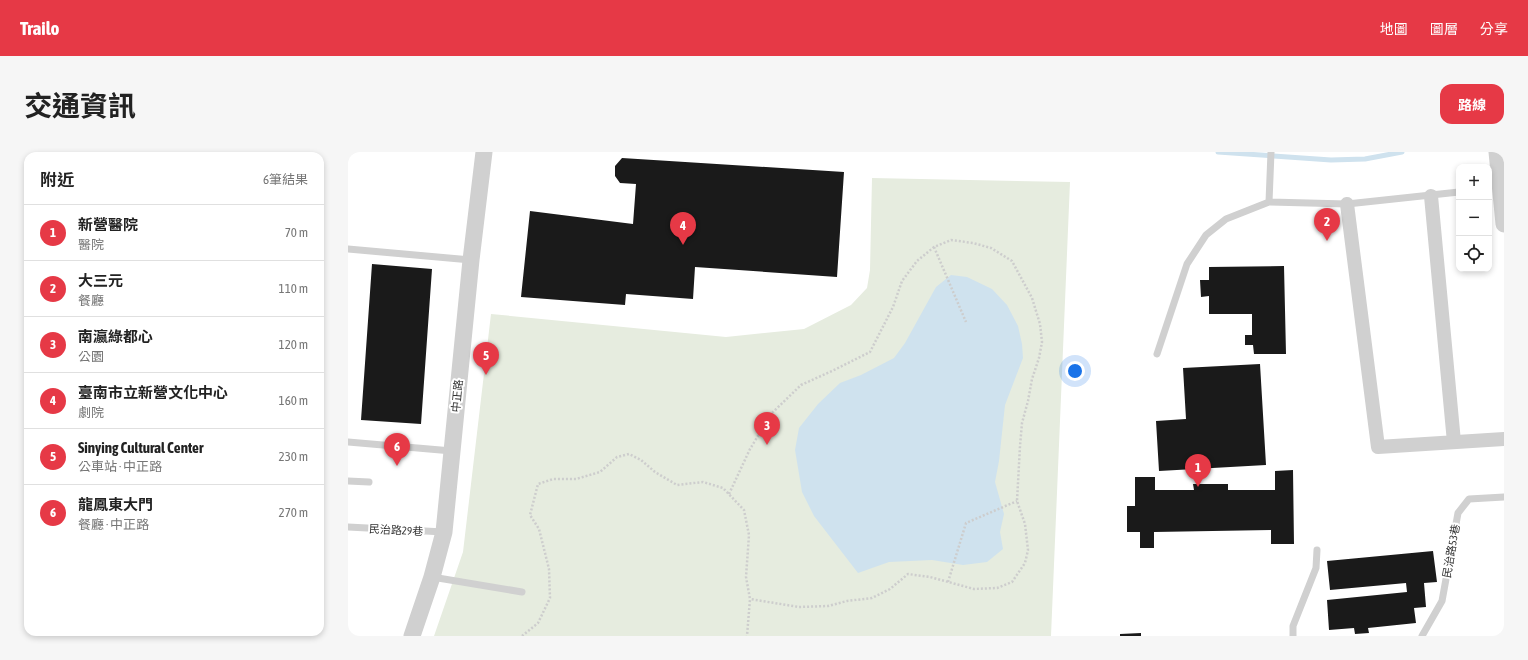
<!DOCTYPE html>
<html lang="zh-TW">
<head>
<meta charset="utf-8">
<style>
	:root { --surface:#fff; --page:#f6f6f6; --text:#222; --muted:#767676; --line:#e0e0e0; --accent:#e63946 }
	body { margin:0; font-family:"Asap Condensed","Noto Sans TC",sans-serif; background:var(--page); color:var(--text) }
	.controls { position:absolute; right:12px; top:12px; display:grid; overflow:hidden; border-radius:8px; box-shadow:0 2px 6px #0003 }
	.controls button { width:36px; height:36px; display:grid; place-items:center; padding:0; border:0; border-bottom:1px solid var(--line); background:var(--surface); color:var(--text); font:20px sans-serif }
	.you { position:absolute; left:727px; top:219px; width:14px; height:14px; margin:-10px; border:3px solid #fff; border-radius:50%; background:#1a73e8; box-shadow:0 0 0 6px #1a73e833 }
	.badge { display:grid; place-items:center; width:26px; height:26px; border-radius:50%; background:var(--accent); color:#fff; font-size:13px; font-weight:700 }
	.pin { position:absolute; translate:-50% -33px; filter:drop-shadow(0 1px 2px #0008) }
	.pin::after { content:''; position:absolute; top:21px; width:14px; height:12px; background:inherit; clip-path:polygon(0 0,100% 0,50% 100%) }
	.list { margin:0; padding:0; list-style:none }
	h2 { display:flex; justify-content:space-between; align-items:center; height:52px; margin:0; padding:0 16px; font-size:17px }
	h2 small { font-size:13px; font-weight:400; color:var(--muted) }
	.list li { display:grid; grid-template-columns:26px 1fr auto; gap:12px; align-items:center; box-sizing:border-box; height:56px; padding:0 16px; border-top:1px solid var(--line) }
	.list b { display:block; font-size:15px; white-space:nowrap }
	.list p { margin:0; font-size:13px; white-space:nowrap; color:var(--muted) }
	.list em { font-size:13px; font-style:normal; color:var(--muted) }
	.icon { flex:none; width:22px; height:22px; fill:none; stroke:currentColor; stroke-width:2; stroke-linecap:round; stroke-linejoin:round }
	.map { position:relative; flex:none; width:1156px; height:484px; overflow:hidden; border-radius:12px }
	header { display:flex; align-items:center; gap:24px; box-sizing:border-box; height:56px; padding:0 20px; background:var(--accent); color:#fff }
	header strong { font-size:19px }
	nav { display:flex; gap:22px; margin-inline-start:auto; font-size:14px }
	.intro { display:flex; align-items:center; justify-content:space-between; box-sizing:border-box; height:96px; padding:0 24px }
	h1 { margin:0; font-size:28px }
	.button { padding:10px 18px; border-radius:12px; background:var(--accent); color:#fff; font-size:14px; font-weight:700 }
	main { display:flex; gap:24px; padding:0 24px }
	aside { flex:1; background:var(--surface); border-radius:12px; box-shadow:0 2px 6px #0003 }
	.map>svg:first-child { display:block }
	.green { fill:#e6ecdf }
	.water { fill:#cfe2ee }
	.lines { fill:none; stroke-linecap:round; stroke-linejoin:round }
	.stream { stroke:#cfe2ee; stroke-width:5 }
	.building { fill:#1a1a1a }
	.path { stroke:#cdcdcd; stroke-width:2.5; stroke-dasharray:2 2; stroke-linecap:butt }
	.service { stroke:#d0d0d0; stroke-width:7 }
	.minor { stroke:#d0d0d0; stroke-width:14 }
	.tertiary { stroke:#d0d0d0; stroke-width:17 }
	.labels { text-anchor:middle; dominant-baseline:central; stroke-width:4; stroke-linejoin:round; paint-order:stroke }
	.street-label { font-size:11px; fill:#333; stroke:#fff }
</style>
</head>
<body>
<header>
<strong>Trailo</strong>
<nav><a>地圖</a><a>圖層</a><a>分享</a></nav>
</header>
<div class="intro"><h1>交通資訊</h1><a class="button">路線</a></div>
<main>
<aside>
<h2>附近<small>6筆結果</small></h2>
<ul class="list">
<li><span class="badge">1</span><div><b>新營醫院</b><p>醫院</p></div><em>70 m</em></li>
<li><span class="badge">2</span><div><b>大三元</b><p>餐廳</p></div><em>110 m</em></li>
<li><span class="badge">3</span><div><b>南瀛綠都心</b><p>公園</p></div><em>120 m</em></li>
<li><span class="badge">4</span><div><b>臺南市立新營文化中心</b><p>劇院</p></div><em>160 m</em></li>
<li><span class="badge">5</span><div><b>Sinying Cultural Center</b><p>公車站 · 中正路</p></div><em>230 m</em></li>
<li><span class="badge">6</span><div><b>龍鳳東大門</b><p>餐廳 · 中正路</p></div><em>270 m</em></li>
</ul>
</aside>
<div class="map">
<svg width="1156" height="484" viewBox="0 0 1156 484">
	<rect width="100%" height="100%" fill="#fff"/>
	<path class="green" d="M524,26L722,30L703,484H86L115,400L143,162L378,185L456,177L503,153L519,136L522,118Z"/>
	<path class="water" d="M603,123L619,125L644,137L659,153L670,174L674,192L675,206L657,253L651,309L647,330L656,362L652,380L655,397L639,410L615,413L584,408L541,410L510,421L466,364L454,340L447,298L451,276L470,252L492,231L513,223L546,206L557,191L588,135Z"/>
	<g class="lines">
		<path class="stream" d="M870,0L983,8L1017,7L1054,0"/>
	</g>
	<path class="building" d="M274,6L496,20L489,125L347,115L345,147L278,142L277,153L173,145L182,59L285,72L288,32L272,31L267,24V14Z
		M24,112L84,117L73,272L13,268Z
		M936,114L938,202H906L905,193H897V183H904V162H861V144L853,145L852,128H861V115Z
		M912,212L918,313L811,319L808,269L838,267L835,216Z
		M945,318L946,392H923V378L806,380V396H792V380H779V354H787V325H807V338H846L845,332H880V338H927V319Z
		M1085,399L1089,430L1076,431L1078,455L1066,456L1068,471L1020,476L1021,481L1007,482L1006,476L981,478L979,448L1059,440L1058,431L982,438L979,409Z
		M793,481V484H772V482Z"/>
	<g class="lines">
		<path class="path" d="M586,95L618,170
			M381,342L402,297L424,261L453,233L484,219L522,200L545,155L554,129L569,109L586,95L603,88L625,91L643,96L664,109L684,146L692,172L694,190L691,206L684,227L680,249L674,271L672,294L669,349L677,372L680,398L677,411L664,430L649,436L626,437L582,425L560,422L542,437L524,446L499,449L480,454L451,455L402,447
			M600,430L618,371L669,349
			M174,484L190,471L202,446L201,417L191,377L182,363L190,332L205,327H228L252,320L269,305L281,302L293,308L307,320L329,333L355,330L375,336L396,358L401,383L398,425L402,447L399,484"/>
		<path class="service" d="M921,50L923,0
			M0,97L123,108
			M809,202L839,112L858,83L878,67L921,50L999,52L1111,40
			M0,290L104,299
			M0,329L21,330
			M0,375L96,380
			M84,425L174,440
			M945,484V474L968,416L969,398
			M1074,484L1094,449L1110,361L1121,347L1156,345"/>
		<path class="minor" d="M1083,44L1106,290
			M999,52L1030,295L1156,287"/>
		<path class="tertiary" d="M1149,0L1156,72
			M64,484L84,425L96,380L123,108L136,0"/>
	</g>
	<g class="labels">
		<g class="street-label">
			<text transform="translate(109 244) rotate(-85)">中正路</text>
			<text transform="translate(48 378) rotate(3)">民治路29巷</text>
			<text transform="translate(1103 399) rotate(-80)">民治路53巷</text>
		</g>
	</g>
</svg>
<div class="controls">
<button>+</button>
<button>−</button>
<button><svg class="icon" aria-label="locate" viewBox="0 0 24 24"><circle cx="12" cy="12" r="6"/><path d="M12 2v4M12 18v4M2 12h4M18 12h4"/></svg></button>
</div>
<div class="you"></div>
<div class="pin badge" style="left:850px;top:335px">1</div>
<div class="pin badge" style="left:979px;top:89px">2</div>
<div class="pin badge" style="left:419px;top:293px">3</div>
<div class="pin badge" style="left:335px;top:93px">4</div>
<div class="pin badge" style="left:138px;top:223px">5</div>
<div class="pin badge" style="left:49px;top:314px">6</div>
</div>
</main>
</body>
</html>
